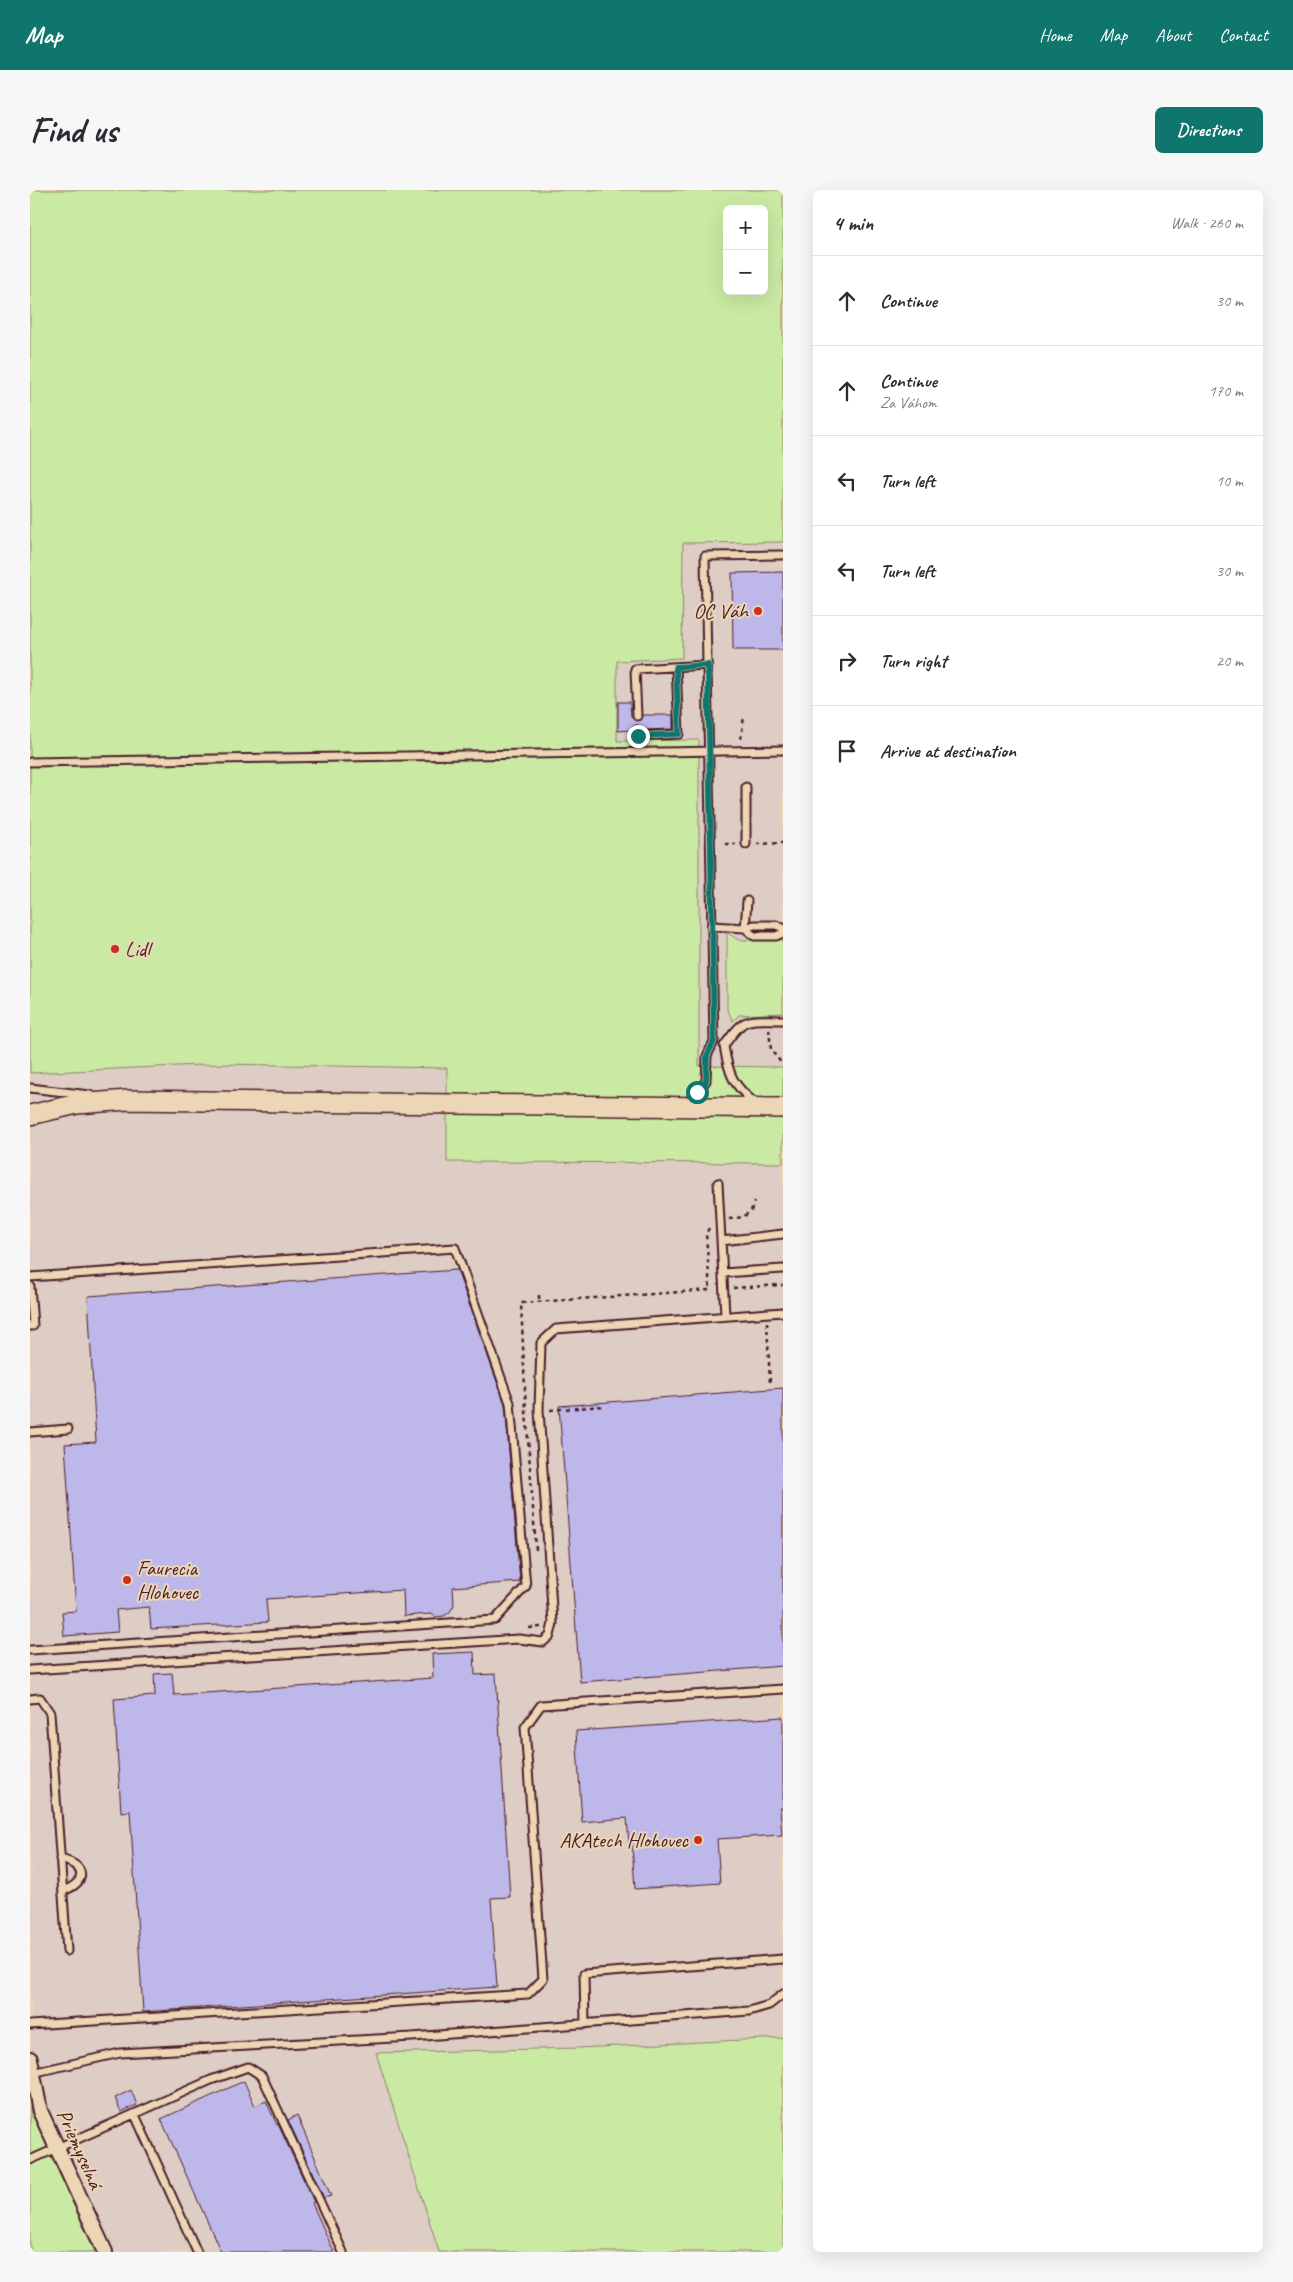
<!DOCTYPE html>
<html lang="en">
<head>
<meta charset="utf-8">
<style>
	:root { --surface:#fff; --page:#f7f7f7; --text:#2b2b33; --muted:#7c7c81; --line:#e1e1e2; --accent:#0f766e }
	body { margin:0; font-family:Caveat,sans-serif; background:var(--page); color:var(--text) }
	.controls { position:absolute; right:15px; top:15px; display:grid; overflow:hidden; border-radius:8px; box-shadow:0 5px 20px #0002 }
	.controls button { width:45px; height:45px; display:grid; place-items:center; padding:0; border:0; border-bottom:1px solid var(--line); background:var(--surface); color:var(--text); font:25px sans-serif }
	.stop { position:absolute; width:15px; height:15px; margin:-11px; border:4px solid #0f766e; border-radius:50%; background:#fff }
	.stop.end { background:#0f766e; border-color:#fff; box-shadow:0 1px 5px #0008 }
	.list { margin:0; padding:0; list-style:none }
	h2 { display:flex; justify-content:space-between; align-items:center; height:65px; margin:0; padding:0 20px; font-size:21px }
	h2 small { font-size:16px; font-weight:400; color:var(--muted) }
	.list li { display:grid; grid-template-columns:32px 1fr auto; gap:15px; align-items:center; box-sizing:border-box; height:90px; padding:0 20px; border-top:1px solid var(--line) }
	.list b { display:block; font-size:19px; white-space:nowrap }
	.list p { margin:0; font-size:16px; white-space:nowrap; color:var(--muted) }
	.list em { font-size:16px; font-style:normal; color:var(--muted) }
	.icon { flex:none; width:28px; height:28px; fill:none; stroke:currentColor; stroke-width:2; stroke-linecap:round; stroke-linejoin:round }
	.map { position:relative; flex:none; width:753px; height:2062px; overflow:hidden; border-radius:8px }
	header { display:flex; align-items:center; gap:30px; box-sizing:border-box; height:70px; padding:0 25px; background:var(--accent); color:#fff }
	header strong { font-size:24px }
	nav { display:flex; gap:28px; margin-inline-start:auto; font-size:18px }
	.intro { display:flex; align-items:center; justify-content:space-between; box-sizing:border-box; height:120px; padding:0 30px }
	h1 { margin:0; font-size:35px }
	.button { padding:12px 22px; border-radius:8px; background:var(--accent); color:#fff; font-size:18px; font-weight:700 }
	main { display:flex; gap:30px; padding:0 30px }
	aside { flex:1; background:var(--surface); border-radius:8px; box-shadow:0 5px 20px #0002 }
	.map>svg:first-child { display:block }
	.built { fill:#decdc5 }
	.green { fill:#caeaa3; stroke:#8a8467; fill-rule:evenodd }
	.building { fill:#beb7e9; stroke:#4a1f2b }
	.lines { fill:none; stroke-linecap:round; stroke-linejoin:round }
	.lane-casing { stroke:#4a1f2b; stroke-width:11 }
	.street-casing { stroke:#4a1f2b; stroke-width:18 }
	.secondary-casing { stroke:#4a1f2b; stroke-width:22 }
	.path { stroke:#4a1f2b; stroke-width:2.5; stroke-dasharray:4 4; stroke-linecap:butt }
	.lane { stroke:#ecd6b5; stroke-width:7 }
	.street { stroke:#ecd6b5; stroke-width:14 }
	.secondary { stroke:#ecd6b5; stroke-width:19 }
	.route { stroke:#0f766e; stroke-width:6 }
	.poi-dot { fill:#c8321e; stroke:#ecd6b5; stroke-width:2 }
	.labels { text-anchor:middle; dominant-baseline:central; stroke-width:4; stroke-linejoin:round; paint-order:stroke }
	.poi-label { font-size:21px; fill:#4a1f2b; stroke:#ecd6b5; text-anchor:end }
	.street-label { font-size:21px; fill:#4a1f2b; stroke:#ecd6b5 }
</style>
</head>
<body>
<header>
<strong>Map</strong>
<nav><a>Home</a><a>Map</a><a>About</a><a>Contact</a></nav>
</header>
<div class="intro"><h1>Find us</h1><a class="button">Directions</a></div>
<main>
<div class="map">
<svg width="753" height="2062" viewBox="0 0 753 2062">
	<rect width="100%" height="100%" fill="#ecd6b5"/>
	<filter id="ink" filterUnits="userSpaceOnUse"><feTurbulence type="fractalNoise" baseFrequency=".02" numOctaves="2"/><feDisplacementMap in="SourceGraphic" scale="10" xChannelSelector="R" yChannelSelector="G"/><feConvolveMatrix kernelMatrix="1 2 1 2 8 2 1 2 1" color-interpolation-filters="sRGB"/></filter>
	<g filter="url(#ink)">
		<path class="built" d="M753,352V877L669,876V551H587V471L652,468V353Z
			M189,874L417,878V972L753,973V1848L548,1858L346,1863L409,2062H65L1,1922L0,883Z"/>
		<path class="green" d="M0,0H753V352L653,353L652,468L587,471V551L669,550V876L753,877V973L417,972V878L189,874L0,883ZM697,19H734V101H697Z
			M697,742L708,750H753V823L709,825L703,831L697,819Z
			M753,1848V2062H409L346,1863L548,1858Z
			M0,1916L1,1922L65,2062H0Z"/>
		<path class="building" d="M753,382V460H703L702,383Z
			M588,512H600L601,526L607,531L610,530L612,525H643V539L612,540L611,536L607,535L602,540L588,541Z
			M427,1080L475,1214L490,1392L423,1397L424,1415L420,1422L414,1426L406,1427L401,1424L374,1426L373,1400L236,1409L238,1432L121,1439L119,1417L86,1420L88,1442L34,1446L32,1422L46,1421L35,1254L66,1252L58,1106Z
			M753,1198V1476L550,1492L529,1216Z
			M444,1462L445,1485L466,1484L480,1707L461,1708L467,1797L113,1822L100,1621L91,1622L84,1509L125,1506L124,1484L142,1483L144,1505L403,1488L402,1464Z
			M753,1527V1618H750L752,1645L687,1649L690,1693L605,1699L602,1655H599L597,1628L552,1632L546,1541Z
			M214,1891L225,1916L236,1911L247,1935L248,1934L284,2012L282,2013L304,2062H191L131,1929Z
			M101,1900L107,1915L91,1922L85,1908Z
			M267,1925L301,2006L294,2008L258,1930Z"/>
		<g class="lines">
			<g class="lane-casing">
				<path id="lane" d="M607,526L605,479L678,475
					M607,540L608,546L649,544L646,477
					M0,572L753,560
					M716,597V654
					M681,736L715,738L724,735H746L753,738
					M715,738L724,746H746L753,743
					M715,738L717,711
					M0,898L60,905
					M657,913L676,891L677,866L684,851L675,366L753,365
					M726,914C703,895 699,886 694,856C715,825 717,830 753,830
					M688,993L695,1125
					M691,1051L753,1044
					M693,1083L753,1079
					M0,1087L425,1058L480,1213L496,1396L465,1430L0,1460
					M0,1096L3,1136H0
					M0,1242L38,1239
					M0,1480L489,1449L513,1452L520,1446L523,1433L509,1220L511,1153L526,1139L753,1122
					M0,1509L10,1508L20,1523L37,1761
					M30,1669C56,1675 58,1692 33,1701
					M555,1834L554,1784L753,1769
					M0,1835L498,1804L513,1789L495,1537L511,1515L753,1499
					M2,1883L90,1863L382,1847L719,1821L739,1815L753,1804
					M105,1925L167,2062
					M0,1970L181,1890L218,1877L232,1886L313,2062"/>
			</g>
			<g class="street-casing">
				<path id="street" d="M0,1869L10,1921L75,2062"/>
			</g>
			<g class="secondary-casing">
				<path id="secondary" d="M0,925L47,914L98,910L753,918"/>
			</g>
			<path class="path" d="M711,549L714,526
				M695,654H706
				M727,654L753,653
				M739,839L741,860L753,875
				M699,1029L713,1027L721,1021L724,1012
				M679,1038L676,1044L680,1100
				M703,1098L753,1095
				M509,1105V1112
				M737,1132L740,1194
				M520,1220L574,1216
				M506,1360L496,1221L491,1113L680,1100
				M499,1438L511,1437"/>
			<use href="#lane" class="lane"/>
			<use href="#street" class="street"/>
			<use href="#secondary" class="secondary"/>
		</g>
	</g>
	<g class="lines" filter="url(#ink)">
		<path class="route" d="M608,546L649,544L646,477L678,475L684,851L677,866L676,891L667,902"/>
	</g>
	<g class="poi-dot">
		<circle cx="728" cy="421" r="5"/>
		<circle cx="85" cy="759" r="5"/>
		<circle cx="97" cy="1390" r="5"/>
		<circle cx="668" cy="1650" r="5"/>
	</g>
	<g class="labels">
		<g class="poi-label">
			<text x="718" y="421">OC Váh</text>
			<text x="95" y="759" text-anchor="start">Lidl</text>
			<text x="107" y="1378" text-anchor="start">Faurecia<tspan x="107" dy="24">Hlohovec</tspan></text>
			<text x="658" y="1650">AKAtech Hlohovec</text>
		</g>
		<g class="street-label">
			<text transform="translate(50 1959) rotate(66)">Priemyselná</text>
		</g>
	</g>
</svg>
<div class="controls">
<button>+</button>
<button>−</button>
</div>
<div class="stop" style="left:667px;top:902px"></div>
<div class="stop end" style="left:608px;top:546px"></div>
</div>
<aside>
<h2>4 min<small>Walk · 260 m</small></h2>
<ul class="list">
<li><svg class="icon" aria-label="ahead" viewBox="0 0 24 24"><path d="M12 20V5M6 11l6-6 6 6"/></svg><div><b>Continue</b></div><em>30 m</em></li>
<li><svg class="icon" aria-label="ahead" viewBox="0 0 24 24"><path d="M12 20V5M6 11l6-6 6 6"/></svg><div><b>Continue</b><p>Za Váhom</p></div><em>170 m</em></li>
<li><svg class="icon" aria-label="left" viewBox="0 0 24 24"><path d="M17 20v-9H6M10 6l-5 5 5 5"/></svg><div><b>Turn left</b></div><em>10 m</em></li>
<li><svg class="icon" aria-label="left" viewBox="0 0 24 24"><path d="M17 20v-9H6M10 6l-5 5 5 5"/></svg><div><b>Turn left</b></div><em>30 m</em></li>
<li><svg class="icon" aria-label="right" viewBox="0 0 24 24"><path d="M7 20v-9h11M14 6l5 5-5 5"/></svg><div><b>Turn right</b></div><em>20 m</em></li>
<li><svg class="icon" aria-label="arrive" viewBox="0 0 24 24"><path d="M6 21V4h12l-3 4 3 4H6"/></svg><div><b>Arrive at destination</b></div></li>
</ul>
</aside>
</main>
</body>
</html>
